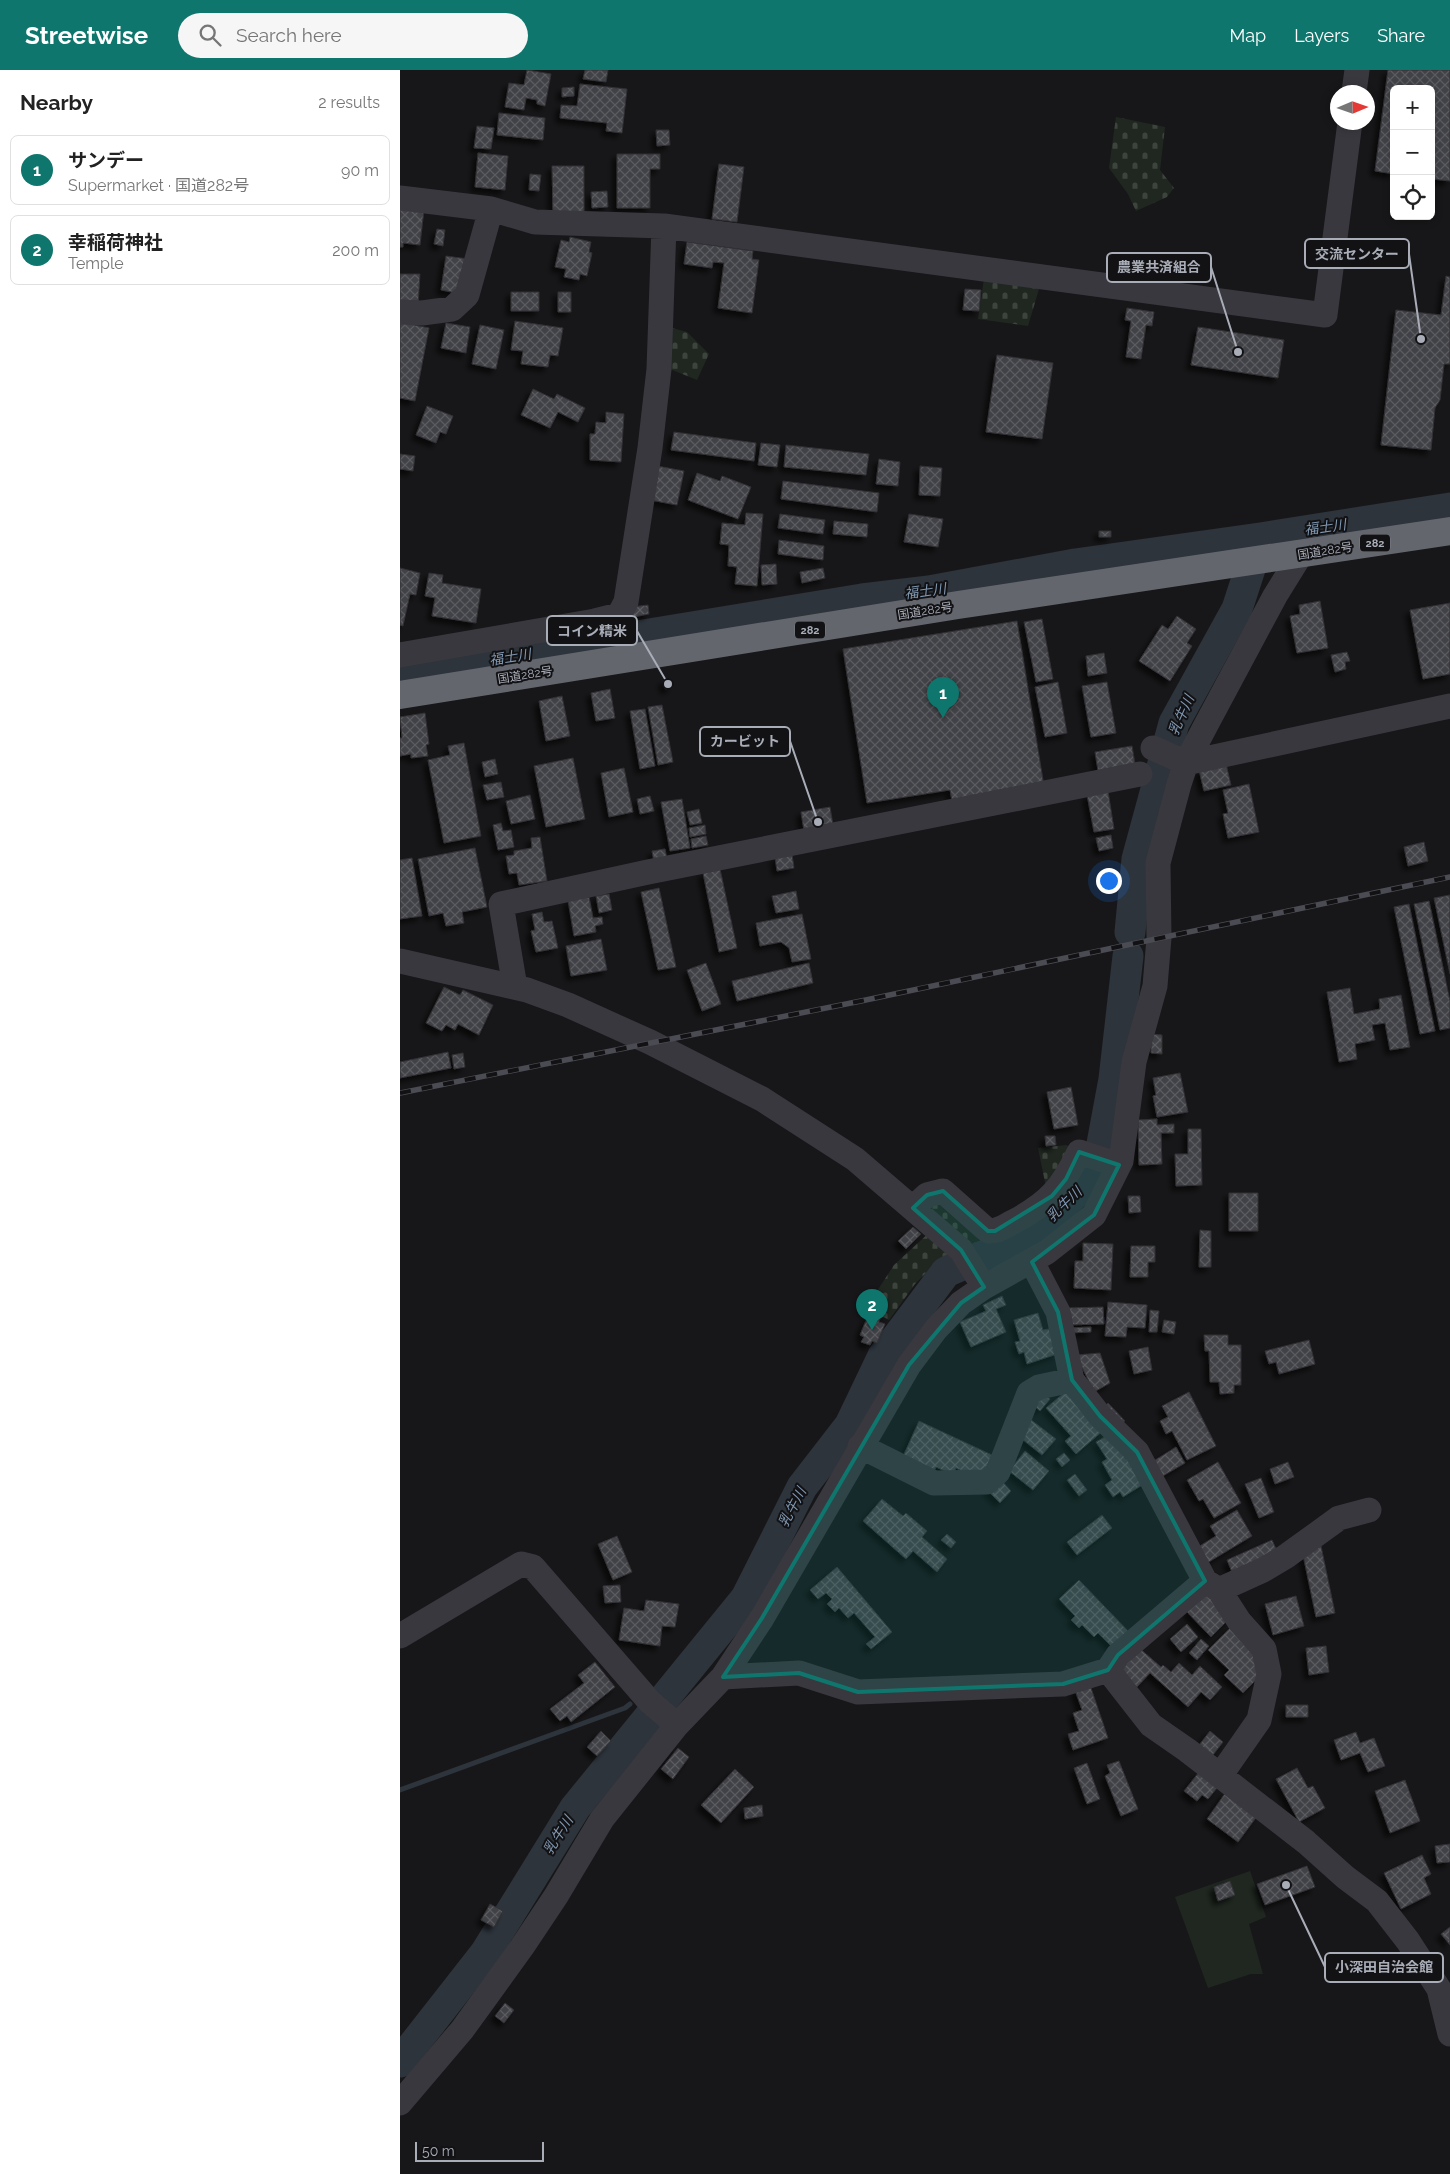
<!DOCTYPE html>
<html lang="en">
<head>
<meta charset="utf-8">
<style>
	:root { --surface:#fff; --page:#f6f6f6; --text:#222; --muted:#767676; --line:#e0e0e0; --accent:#0f766e }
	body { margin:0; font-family:Raleway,"Noto Sans JP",sans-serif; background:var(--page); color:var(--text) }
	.controls { position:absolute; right:15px; top:15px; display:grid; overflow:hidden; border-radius:8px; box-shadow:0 2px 8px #0003 }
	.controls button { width:45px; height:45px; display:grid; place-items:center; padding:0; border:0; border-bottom:1px solid var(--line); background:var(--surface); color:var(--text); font:25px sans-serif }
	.compass { position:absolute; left:930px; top:15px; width:45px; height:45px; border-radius:50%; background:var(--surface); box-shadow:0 2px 8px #0003; rotate:88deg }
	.scale { position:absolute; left:15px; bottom:12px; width:129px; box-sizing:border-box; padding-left:5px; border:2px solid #a9adb8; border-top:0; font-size:14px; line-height:18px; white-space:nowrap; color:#a9adb8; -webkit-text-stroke:4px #121214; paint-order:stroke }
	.you { position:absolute; left:708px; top:810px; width:18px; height:18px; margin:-12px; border:4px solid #fff; border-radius:50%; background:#1a73e8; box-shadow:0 0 0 8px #1a73e833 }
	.badge { display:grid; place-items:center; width:32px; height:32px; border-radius:50%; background:var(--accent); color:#fff; font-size:16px; font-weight:700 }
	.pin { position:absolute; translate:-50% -41px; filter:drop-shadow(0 1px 2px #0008) }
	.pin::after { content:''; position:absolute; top:26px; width:18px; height:15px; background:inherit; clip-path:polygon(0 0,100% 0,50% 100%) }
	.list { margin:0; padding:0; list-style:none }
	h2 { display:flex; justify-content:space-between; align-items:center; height:65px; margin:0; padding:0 20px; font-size:21px }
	h2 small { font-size:16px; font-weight:400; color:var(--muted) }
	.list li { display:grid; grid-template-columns:32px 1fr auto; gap:15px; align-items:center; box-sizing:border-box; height:70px; margin:0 10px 10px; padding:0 10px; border:1px solid var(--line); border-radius:8px }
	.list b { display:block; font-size:19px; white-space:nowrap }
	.list p { margin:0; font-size:16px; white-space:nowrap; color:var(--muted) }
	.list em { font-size:16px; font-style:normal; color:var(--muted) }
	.icon { flex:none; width:28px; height:28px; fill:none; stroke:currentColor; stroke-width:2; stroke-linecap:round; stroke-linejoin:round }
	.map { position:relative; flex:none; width:1050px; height:2104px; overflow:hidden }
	header { display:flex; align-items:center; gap:30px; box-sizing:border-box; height:70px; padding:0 25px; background:var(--accent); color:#fff }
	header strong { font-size:24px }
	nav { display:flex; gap:28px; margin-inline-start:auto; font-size:18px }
	.search { width:350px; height:45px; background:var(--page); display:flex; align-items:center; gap:12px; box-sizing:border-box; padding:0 18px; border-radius:28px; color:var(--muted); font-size:19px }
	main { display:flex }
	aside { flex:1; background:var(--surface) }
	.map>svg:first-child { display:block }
	.cemetery { fill:url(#cemetery-stones) }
	.park { fill:#1f2720 }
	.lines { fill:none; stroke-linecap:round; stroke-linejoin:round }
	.stream { stroke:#2d343c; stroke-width:5 }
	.river { stroke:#2d343c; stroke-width:31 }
	.building { fill:url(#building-cross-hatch); stroke:#313135; filter:url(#shadow) }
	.minor { stroke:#38383e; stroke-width:25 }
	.highway { stroke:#64666e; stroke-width:28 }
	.rail-casing { stroke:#4b4c53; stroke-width:5.5 }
	.rail { stroke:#121214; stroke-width:4; stroke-dasharray:11; stroke-linecap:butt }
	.marked { fill:#0f766e; fill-opacity:0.2; stroke:#0f766e; stroke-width:4; stroke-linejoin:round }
	.labels { text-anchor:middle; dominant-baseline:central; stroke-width:4; stroke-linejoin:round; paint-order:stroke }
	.shield { fill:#121214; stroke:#7c7e87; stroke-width:1 }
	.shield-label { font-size:11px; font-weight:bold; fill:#a9adb8 }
	.street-label { font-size:12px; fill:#a9adb8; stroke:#121214 }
	.water-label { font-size:14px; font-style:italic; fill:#8198b2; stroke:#121214 }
	.leader { fill:none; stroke:#a9adb8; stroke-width:2 }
	.callout-dot { fill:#a9adb8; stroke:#121214; stroke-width:2 }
	.callout { fill:#121214; stroke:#a9adb8; stroke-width:2 }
	.callout-label { font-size:14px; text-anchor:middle; font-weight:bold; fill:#a9adb8 }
</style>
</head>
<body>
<header>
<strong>Streetwise</strong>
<div class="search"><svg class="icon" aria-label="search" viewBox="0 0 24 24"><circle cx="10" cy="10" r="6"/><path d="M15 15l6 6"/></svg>Search here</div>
<nav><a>Map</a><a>Layers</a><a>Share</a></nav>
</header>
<main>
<aside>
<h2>Nearby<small>2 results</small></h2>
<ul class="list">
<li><span class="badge">1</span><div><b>サンデー</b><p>Supermarket · 国道282号</p></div><em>90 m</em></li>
<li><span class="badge">2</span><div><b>幸稲荷神社</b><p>Temple</p></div><em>200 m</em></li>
</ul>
</aside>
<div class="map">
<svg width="1050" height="2104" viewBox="0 0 1050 2104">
	<defs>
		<pattern id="cemetery-stones" width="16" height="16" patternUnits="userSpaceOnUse" patternTransform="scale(1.25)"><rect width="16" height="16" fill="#1f2720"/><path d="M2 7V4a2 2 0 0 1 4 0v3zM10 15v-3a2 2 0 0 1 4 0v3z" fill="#3d443e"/></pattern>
		<pattern id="building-cross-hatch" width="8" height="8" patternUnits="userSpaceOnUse" patternTransform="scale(1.25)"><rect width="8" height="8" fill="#414246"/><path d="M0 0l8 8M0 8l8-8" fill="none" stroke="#5a5b5f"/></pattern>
		<filter id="shadow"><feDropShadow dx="-4.5" dy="4.5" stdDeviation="2.5" flood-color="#0009"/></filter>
	</defs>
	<rect width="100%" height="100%" fill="#171719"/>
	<path class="cemetery" d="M716,47L765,57L760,100L774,118L767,127L736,141L728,124L709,98Z
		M584,209L639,219L628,256L578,249Z
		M272,258L287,262L309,284L297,310L265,297Z
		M667,1075L674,1088L646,1117L638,1078Z
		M529,1125L564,1145L580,1172L567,1178L521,1136Z
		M532,1160L556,1183L531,1198L515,1214L489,1250L466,1238L494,1195Z"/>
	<path class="park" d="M850,1801L866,1847L849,1854L863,1904H851L808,1918L775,1827Z"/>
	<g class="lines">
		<path class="stream" d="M270,1621L271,1620
			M0,1720L225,1638L230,1634"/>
		<path class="river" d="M0,605L462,529L529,521L675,494L860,468L1050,438
			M730,862L737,789L774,653L837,539L860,468
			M0,1992L86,1882L175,1738L346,1528L402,1417L450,1355L483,1286L546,1202L633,1164L686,1113L701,1079L714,1009L728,886"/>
	</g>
	<path class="building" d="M127,0L151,4L145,36L137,34V30L126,28L124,40L105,37L109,13L124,15Z
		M185,0H208L206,12L183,9Z
		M988,0H1050V111L1031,109V19H994V104L975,101Z
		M180,14L227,19L222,63L206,61L207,53L160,48L161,35L177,36Z
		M174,17V26L162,27V18Z
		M99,43L145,48L143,70L97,65Z
		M77,56L94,58L91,79L74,78Z
		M256,60H269L270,75L257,76Z
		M78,83L108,86L105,120L75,117Z
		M217,84H260V99H250V138H217Z
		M319,94L344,97L337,152L312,149Z
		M152,96H184V145H153Z
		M130,104L141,105L139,121L129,120Z
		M207,121L208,137L192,138L191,122Z
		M0,138L24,140L20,175L3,173V177H0Z
		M37,159L45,160L43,176L34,174Z
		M170,167L191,172L189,182L192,183L187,206L180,204L179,210L164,207L166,199L155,197L161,170L169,172Z
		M287,172L353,181L352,189L359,190L352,243L318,238L324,193L313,192L312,198L284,194Z
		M46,186L68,189L62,224L41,220Z
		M0,204H20L18,236L0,235Z
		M1046,206L1050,207V294H1044L1040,330L1035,338L1031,380L981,375L996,240L1041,245Z
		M565,219L581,220L579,241L563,240Z
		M111,222H139V241H111Z
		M158,222H171V242H158Z
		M727,238L754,242L752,256L746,255L741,289L726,287L731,251L725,250Z
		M115,251L163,258L158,286L150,285L148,297L121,294L123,281L111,280Z
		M0,252L29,258L15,331L0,328Z
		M46,253L70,257L66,283L41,278Z
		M80,255L104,260L96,299L72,294Z
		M798,257L884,270L878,308L791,295Z
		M597,285L653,293L642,369L586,362Z
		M133,319L154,329L157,324L185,338L178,352L158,342L150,358L121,345Z
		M27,336L53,346L46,364L40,362L36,373L16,365Z
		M206,342L224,344L221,392L190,390V364H195L196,352L206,353Z
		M274,362L356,373L354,391L271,380Z
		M361,373L380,375L377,397L358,395Z
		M386,375L469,384L466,405L384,397Z
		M0,384L15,386L13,401L0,399Z
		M479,389L500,392L498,416L476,414Z
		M257,396L284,401L277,435L250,430Z
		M520,396L542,398L540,426L519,425Z
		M297,403L320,411L322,406L351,417L338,449L288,430Z
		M383,411L479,423L477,442L381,429Z
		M346,443L363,444L357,516L335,514L337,497L328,496L329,475L320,474L322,453L345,455Z
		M380,444L425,450L423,464L378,458Z
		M509,444L543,449L538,477L504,472Z
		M434,451L468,454L467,467L433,464Z
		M699,461H711V467H699Z
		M379,470L424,476L423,490L378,484Z
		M376,494L377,514L362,515L361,495Z
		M0,498L20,503L16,525L10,524L3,556L0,555Z
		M423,498L425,508L402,513L400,502Z
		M29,503L43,505L42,513L81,519L76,553L32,546L35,528L25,526Z
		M920,531L928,578L897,583L890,546L900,544L899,535Z
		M1050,533V604L1023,609L1010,540Z
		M248,535L249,544L233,547L231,537Z
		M777,546L796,559L787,573L792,576L770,611L739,591L762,555L768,559Z
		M642,549L653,609L636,612L624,552Z
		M617,551L644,716L552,731L550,720L467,733L443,579Z
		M947,582L950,591L945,592L946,599L935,602L931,585Z
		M704,583L707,603L688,606L686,586Z
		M270,609L272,618L265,619L263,611Z
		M658,612L667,663L645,667L635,617Z
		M707,612L716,663L691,667L682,616Z
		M210,619L215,648L196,651L191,623Z
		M162,626L170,666L146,671L139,631Z
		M262,635L273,692L258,695L248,637Z
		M245,639L255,696L240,699L230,641Z
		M25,643L29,674L26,675L28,686L11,688V684L0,686V668H2L0,647Z
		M64,673L81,766L44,773L28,690L50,685L48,676Z
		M732,676L736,700L699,707L695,682Z
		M173,688L185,749L146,757L134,696Z
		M95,689L98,704L85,707L82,692Z
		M826,694L831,715L804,721L799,700Z
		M224,698L233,742L209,747L201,703Z
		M101,712L104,727L87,730L83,715Z
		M849,714L859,762L828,768L823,744L828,743L823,720Z
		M708,721L714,759L694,762L687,725Z
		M130,725L135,749L111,754L106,731Z
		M250,726L254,741L240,744L237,729Z
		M282,729L290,778L270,781L261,732Z
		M430,737L434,761L405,767L401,742Z
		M299,739L302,753L290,755L287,742Z
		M101,753L103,761L111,760L114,777L98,780L93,755Z
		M305,755L306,764L290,767L289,758Z
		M711,765L713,778L699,781L696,768Z
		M306,766L308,775L292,778L291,769Z
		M140,767L147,811L119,815L117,803L109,804L106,786L114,785V781L132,778L131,768Z
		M1024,772L1028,791L1008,796L1004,777Z
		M75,778L87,837L62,842L64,853L46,856L43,843L29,846L18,789Z
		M265,779L268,795L255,797L252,781Z
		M392,784L394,798L377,801L375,787Z
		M12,788L22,846L0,849V790Z
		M320,799L337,878L319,882L303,803Z
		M259,818L276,897L258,900L241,822Z
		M396,821L399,839L376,843L372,826Z
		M209,824L212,840L199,843L196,826Z
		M1050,825V904L1034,828Z
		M189,827L193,848L202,847L203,854L195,856L196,862L174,866L168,830Z
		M1029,831L1050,931V958L1040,960L1014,834Z
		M1009,834L1035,961L1020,964L994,837Z
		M142,842L144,852L152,851L158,878L136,882L131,861L135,860L132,844Z
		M402,844L411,889L392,892L389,878L381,872L360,876L356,853Z
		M201,869L207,900L171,906L166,876Z
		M306,893L321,934L302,941L287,900Z
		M409,893L413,913L337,931L332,911Z
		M44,917L60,925L63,920L93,935L79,965L58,954L55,960L46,955L42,961L26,953Z
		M950,918L954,944L980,939L979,929L1001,925L1010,977L990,980L985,953L972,955L975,970L955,974L957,989L939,992L927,922Z
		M751,964L762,965V984L751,983Z
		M48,982L51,998L0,1008V992Z
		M63,983L65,997L54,999L52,985Z
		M780,1003L788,1042L757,1047L753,1026L756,1025L753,1008Z
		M671,1017L678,1055L654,1059L647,1022Z
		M757,1049V1055L774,1054V1063H761L762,1094L739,1095L738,1050Z
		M788,1059H801L802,1115L776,1116L775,1084H788Z
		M645,1066H655L656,1075L646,1076Z
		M829,1123H858V1161H829Z
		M728,1126H740L741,1142L729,1143Z
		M513,1157L521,1164L506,1179L498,1171Z
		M800,1160L811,1161V1197H799Z
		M683,1173L713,1174L711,1220L674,1218L675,1191H683Z
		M731,1176H755V1192H748V1207H730Z
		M602,1226L606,1235L596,1239L606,1262L571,1277L560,1252L586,1241L583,1235Z
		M708,1232L747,1235L745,1258L727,1257L726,1267L705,1266Z
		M703,1237L704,1254L666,1255V1238Z
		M750,1240L759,1241L757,1262H749Z
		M638,1243L643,1260L649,1259L657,1284L627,1294L624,1282L619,1284L615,1272L620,1271L614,1250Z
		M474,1247L480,1249L479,1252L485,1254L477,1273L472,1271L470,1275L461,1272L464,1267L460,1265L467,1248L472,1249Z
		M764,1250L776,1252L774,1264L762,1262Z
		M691,1257V1262L668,1263V1258Z
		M804,1265H828V1275H841V1315H834V1323L820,1324L819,1312H810L809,1281H805Z
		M909,1270L915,1294L879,1304L876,1292L869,1294L865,1281Z
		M748,1277L752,1300L734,1304L729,1281Z
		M700,1283L710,1313L694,1322L676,1285Z
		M670,1318L705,1359L676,1384L665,1371L671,1366L646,1338Z
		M639,1321L650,1329L640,1341L630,1332Z
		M789,1322L816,1376L787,1390L772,1361L766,1364L760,1351L768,1347L762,1336Z
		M708,1333L725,1351L721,1354L704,1337Z
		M630,1349L656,1369L642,1385L617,1365Z
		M519,1351L592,1385L581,1410L556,1398L553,1405L536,1397L532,1405L501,1391Z
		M710,1364L726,1389L731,1386L747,1412L723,1427L720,1422L713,1427L705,1415L712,1410L702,1392L707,1389L696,1372Z
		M776,1377L785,1393L761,1407L752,1392Z
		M625,1381L649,1401L633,1420L609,1401Z
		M664,1383L670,1390L662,1397L656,1389Z
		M818,1392L841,1433L814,1448L803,1429L799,1431L787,1410Z
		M888,1392L894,1407L875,1414L870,1399Z
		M675,1404L687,1420L679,1426L667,1410Z
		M599,1408L611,1421L600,1433L587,1420Z
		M861,1408L874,1442L859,1448L845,1414Z
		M482,1429L503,1446L506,1443L527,1461L522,1467L547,1489L537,1502L513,1481L506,1489L463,1451Z
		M837,1440L852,1466L807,1493L798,1477L816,1466L810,1456Z
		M702,1445L712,1458L677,1485L667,1472Z
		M547,1464L556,1472L551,1478L541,1470Z
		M217,1466L232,1502L213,1510L198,1474Z
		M872,1470L878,1483L832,1502L827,1490Z
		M921,1476L935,1543L916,1547L902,1480Z
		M437,1497L492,1562L471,1579L466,1574L475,1567L454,1543L448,1548L439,1538L435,1542L427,1534L432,1529L426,1523L418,1529L410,1520Z
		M679,1510L731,1564L715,1580L698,1563L694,1567L682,1555L679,1558L671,1550L675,1546L659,1529Z
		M220,1515L221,1532L205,1533L203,1516Z
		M808,1521L832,1546L811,1567L787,1542Z
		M896,1526L904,1556L873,1565L865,1534Z
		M246,1530L279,1534L275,1557L262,1556L260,1576L219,1570L224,1538L244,1541Z
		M787,1554L798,1567L781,1582L770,1569Z
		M832,1556L860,1583L861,1605L843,1623L824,1605L829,1600L808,1580Z
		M801,1569L809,1576L797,1590L789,1583Z
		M737,1576L761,1597L763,1595L771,1602L779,1593L792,1605L800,1596L822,1617L810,1630L801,1622L788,1637L750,1603L737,1617L716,1599Z
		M926,1576L929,1602L909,1605L906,1578Z
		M195,1592L215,1617L171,1652L167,1646L160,1651L150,1639L184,1613L178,1605Z
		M690,1615L708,1668L673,1680L668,1664L679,1661L673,1643L682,1640L675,1620Z
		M886,1635H908V1647H886Z
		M201,1661L211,1671L197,1686L187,1677Z
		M810,1661L823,1672L809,1690L796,1679Z
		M956,1662L960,1673L974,1668L985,1696L968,1702L960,1683L941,1690L934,1670Z
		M278,1678L289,1687L273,1709L261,1699Z
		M719,1691L738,1739L721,1746L705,1706L710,1703L707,1695Z
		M687,1693L700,1729L687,1734L674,1698Z
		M897,1698L908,1718L913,1716L925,1738L899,1752L876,1709Z
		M335,1699L354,1717L321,1753L301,1735Z
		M799,1702L817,1718L808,1729L802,1725L797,1731L784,1721Z
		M1005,1710L1020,1751L990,1763L975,1721Z
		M826,1722L858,1745L838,1772L807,1749Z
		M362,1735L363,1746L345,1749L344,1738Z
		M1050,1774V1792L1037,1793L1035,1776Z
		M1022,1785L1031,1804L1024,1808L1031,1824L1001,1839L984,1803Z
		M907,1796L915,1817L865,1835L857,1814Z
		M830,1811L835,1825L818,1831L814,1817Z
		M90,1834L103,1841L94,1857L81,1850Z
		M1050,1857V1875L1041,1864Z
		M105,1933L114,1940L104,1953L95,1946Z"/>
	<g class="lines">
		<path class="minor" d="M954,22L957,0
			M0,128L91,139L135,152L264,156L925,245L950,52
			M0,242L22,243L52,239L67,225L91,139
			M0,585L195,551L219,545L226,532L250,378L259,299L264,156
			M753,678L786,693L1050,636
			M0,891L127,920L168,935L250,972L362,1029L455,1089L561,1180L584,1217
			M115,917L101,834L248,802L740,704
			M513,1138L527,1125L543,1121L588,1161C598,1162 605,1156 613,1152C649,1133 662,1118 679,1082L719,1095
			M632,1192L658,1242L672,1310L700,1346L737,1382L805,1511L819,1520L863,1500L885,1487L939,1448L969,1440
			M460,1376L534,1413L587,1412L598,1402L629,1323L639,1317L672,1310
			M819,1520L839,1551L864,1579L869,1604L859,1650L820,1706
			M0,1566L121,1494L133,1497L250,1632L277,1655
			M708,1600L751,1655L787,1680L906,1772L945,1807L977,1831L1008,1871L1039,1919L1050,1964
			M323,1607L399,1603L458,1622L663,1614L708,1600L718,1585L805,1511
			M0,2033L62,1960L122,1877L156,1826L202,1749L277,1655L323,1607L362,1548L509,1295L536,1259L561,1233L584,1217L647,1182L694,1145L721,1091L734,992L755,916L759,868L758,793L779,714L786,693L806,655L875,526L901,484"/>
		<path class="highway" d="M0,625L558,535L1050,461"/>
		<g class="rail-casing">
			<path id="rail" d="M0,1023L461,931L1050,807"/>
		</g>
		<use href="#rail" class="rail"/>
	</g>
	<path class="marked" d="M679,1082L719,1095L694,1145L632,1192L658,1242L672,1310L700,1346L737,1382L805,1511L718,1585L708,1600L663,1614L458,1622L399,1603L323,1607L362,1548L509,1295L561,1233L584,1217L561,1180L513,1138L527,1125L543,1121L588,1161H595L652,1126L666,1109Z"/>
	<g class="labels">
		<g class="shield">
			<rect x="960" y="464.5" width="30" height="17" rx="4"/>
			<rect x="395" y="551.5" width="30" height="17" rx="4"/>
		</g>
		<g class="shield-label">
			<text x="975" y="473">282</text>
			<text x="410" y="560">282</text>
		</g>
		<g class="street-label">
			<text transform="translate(925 481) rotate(-9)">国道282号</text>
			<text transform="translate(525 541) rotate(-9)">国道282号</text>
			<text transform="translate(125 605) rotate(-9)">国道282号</text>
		</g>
		<g class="water-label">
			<text transform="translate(925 457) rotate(-8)">福士川</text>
			<text transform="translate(525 521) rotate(-8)">福士川</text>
			<text transform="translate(110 587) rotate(-9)">福士川</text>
			<text transform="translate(781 645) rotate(-66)">乳牛川</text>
			<text transform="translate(664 1134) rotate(-44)">乳牛川</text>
			<text transform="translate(392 1437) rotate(-62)">乳牛川</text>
			<text transform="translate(158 1765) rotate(-58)">乳牛川</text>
		</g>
	</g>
	<path class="leader" d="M1021 269L1009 184M838 282L811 197M268 614L237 561M418 752L390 671M886 1815L925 1897"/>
	<g class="callout-dot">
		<circle cx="1021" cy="269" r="5"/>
		<circle cx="838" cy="282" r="5"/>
		<circle cx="268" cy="614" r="5"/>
		<circle cx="418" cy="752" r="5"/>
		<circle cx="886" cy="1815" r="5"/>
	</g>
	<g class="callout">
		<rect x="905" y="169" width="104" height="29" rx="5"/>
		<rect x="707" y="183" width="104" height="29" rx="5"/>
		<rect x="147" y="546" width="90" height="29" rx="5"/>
		<rect x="300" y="657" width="90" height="29" rx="5"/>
		<rect x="925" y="1883" width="118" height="29" rx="5"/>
	</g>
	<g class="callout-label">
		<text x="957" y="189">交流センター</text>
		<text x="759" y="202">農業共済組合</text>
		<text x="192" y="566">コイン精米</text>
		<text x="345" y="676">カービット</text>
		<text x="984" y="1902">小深田自治会館</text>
	</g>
</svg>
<div class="controls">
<button>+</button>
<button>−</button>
<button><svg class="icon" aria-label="locate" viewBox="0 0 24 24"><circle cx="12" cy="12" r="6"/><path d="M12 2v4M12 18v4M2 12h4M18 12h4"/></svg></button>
</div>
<svg class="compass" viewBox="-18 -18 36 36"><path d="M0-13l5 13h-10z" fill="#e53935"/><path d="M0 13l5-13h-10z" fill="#767676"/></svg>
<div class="scale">50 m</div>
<div class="you"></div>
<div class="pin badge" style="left:543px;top:648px">1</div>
<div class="pin badge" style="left:472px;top:1260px">2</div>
</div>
</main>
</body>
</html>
